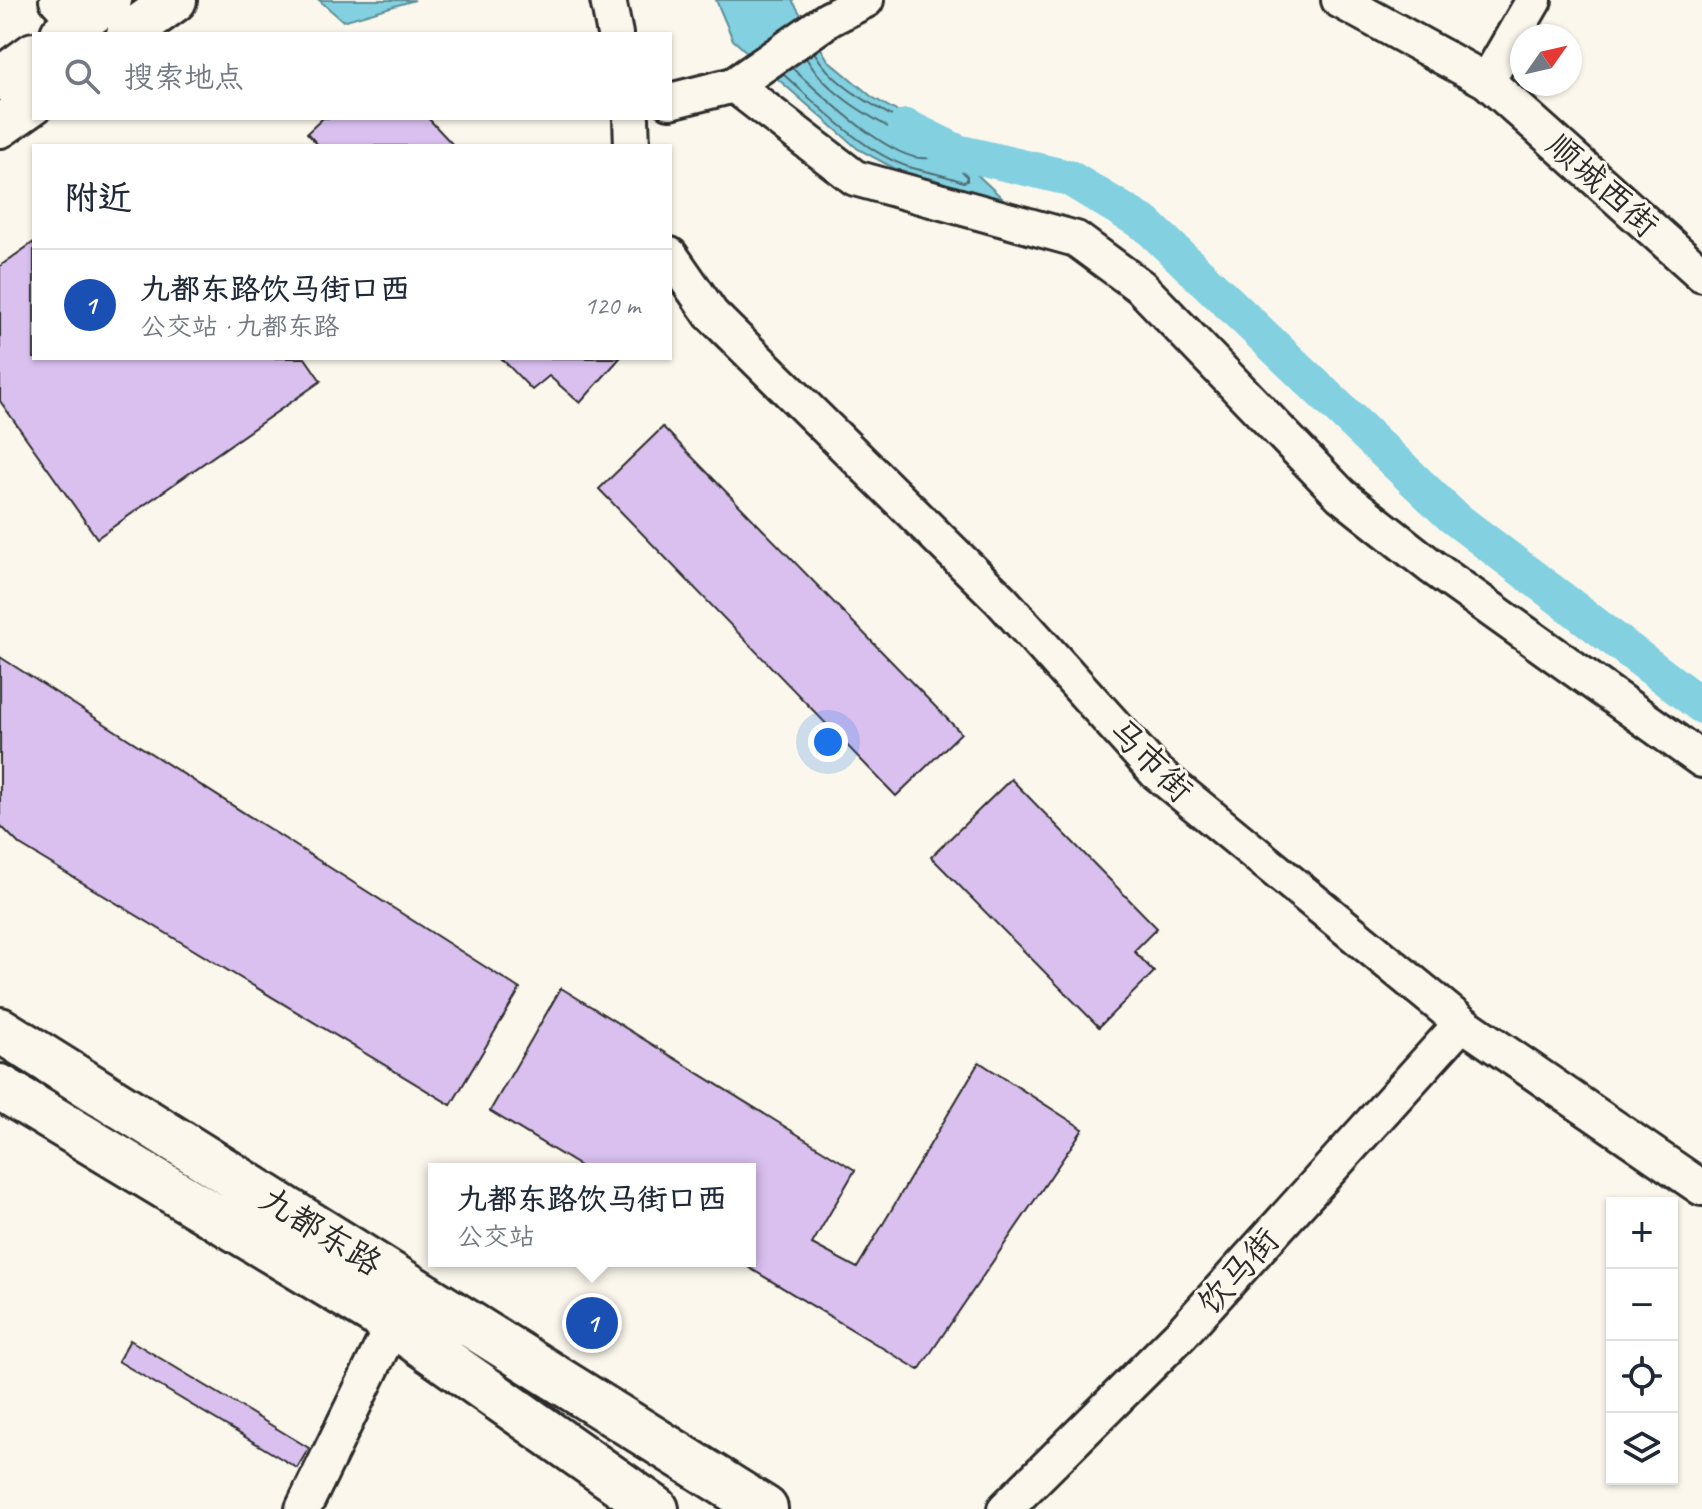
<!DOCTYPE html>
<html lang="zh">
<head>
<meta charset="utf-8">
<style>
	:root { --surface:#fff; --page:#f6f6f7; --text:#1f2937; --muted:#747a83; --line:#e0e1e3; --accent:#1f6fb2 }
	body { margin:0; font-family:Caveat,"LXGW WenKai TC",sans-serif; background:var(--page); color:var(--text) }
	.controls { position:absolute; right:24px; bottom:24px; display:grid; overflow:hidden; border-radius:0px; box-shadow:0 2px 6px #0004 }
	.controls button { width:72px; height:72px; display:grid; place-items:center; padding:0; border:0; border-bottom:2px solid var(--line); background:var(--surface); color:var(--text); font:40px sans-serif }
	.compass { position:absolute; left:1510px; top:24px; width:72px; height:72px; border-radius:50%; background:var(--surface); box-shadow:0 2px 6px #0004; rotate:56deg }
	.you { position:absolute; left:828px; top:742px; width:28px; height:28px; margin:-20px; border:6px solid #fff; border-radius:50%; background:#1a73e8; box-shadow:0 0 0 12px #1a73e833 }
	.badge { display:grid; place-items:center; width:52px; height:52px; border-radius:50%; background:var(--accent); color:#fff; font-size:26px; font-weight:700 }
	.pin { position:absolute; translate:-50% -50%; border:4px solid #fff; box-shadow:0 2px 8px #0006 }
	.popup { position:absolute; left:428px; top:1163px; width:328px; height:104px; box-sizing:border-box; display:grid; place-content:center; border-radius:0px; background:var(--surface); filter:drop-shadow(0 2px 6px #0005); font-size:26px; white-space:nowrap; color:var(--muted) }
	.popup b { font-size:30px; color:var(--text) }
	.popup::after { content:''; position:absolute; left:50%; top:100%; margin-left:-16px; border:16px solid transparent; border-top-color:var(--surface) }
	.list { margin:0; padding:0; list-style:none }
	h2 { display:flex; justify-content:space-between; align-items:center; height:104px; margin:0; padding:0 32px; font-size:34px }
	h2 small { font-size:26px; font-weight:400; color:var(--muted) }
	.list li { display:grid; grid-template-columns:52px 1fr auto; gap:24px; align-items:center; box-sizing:border-box; height:112px; padding:0 32px; border-top:2px solid var(--line) }
	.list b { display:block; font-size:30px; white-space:nowrap }
	.list p { margin:0; font-size:26px; white-space:nowrap; color:var(--muted) }
	.list em { font-size:26px; font-style:normal; color:var(--muted) }
	.icon { flex:none; width:44px; height:44px; fill:none; stroke:currentColor; stroke-width:2; stroke-linecap:round; stroke-linejoin:round }
	.map { position:relative; flex:none; width:1702px; height:1509px; overflow:hidden }
	.search { position:absolute; background:var(--surface); box-shadow:0 2px 6px #0004; left:32px; top:32px; width:640px; height:88px; display:flex; align-items:center; gap:20px; box-sizing:border-box; padding:0 28px; border-radius:0px; color:var(--muted); font-size:30px }
	.panel { position:absolute; background:var(--surface); box-shadow:0 2px 6px #0004; left:32px; top:144px; width:640px; height:216px; border-radius:0px }
	.map>svg:first-child { display:block }
	.water { fill:#82d0e0; stroke:#5f8e98; stroke-width:2 }
	.lines { fill:none; stroke-linecap:round; stroke-linejoin:round }
	.shore { stroke:#4e6d73; stroke-width:2 }
	.canal { stroke:#82d0e0; stroke-width:36 }
	.building { fill:#d9c0ef; stroke:#2b2b2b; stroke-width:2 }
	.minor-casing { stroke:#2b2b2b; stroke-width:40 }
	.major-casing { stroke:#2b2b2b; stroke-width:48 }
	.highway-casing { stroke:#2b2b2b; stroke-width:50 }
	.minor { stroke:#fbf7ec; stroke-width:34 }
	.major { stroke:#fbf7ec; stroke-width:42 }
	.highway { stroke:#fbf7ec; stroke-width:44 }
	.labels { text-anchor:middle; dominant-baseline:central; stroke-width:6; stroke-linejoin:round; paint-order:stroke }
	.street-label { font-size:34px; fill:#2b2b2b; stroke:#fbf7ec }
</style>
</head>
<body>
<div class="map">
<svg width="1702" height="1509" viewBox="0 0 1702 1509">
	<rect width="100%" height="100%" fill="#fbf7ec"/>
	<filter id="ink" filterUnits="userSpaceOnUse"><feTurbulence type="fractalNoise" baseFrequency=".0125" numOctaves="2"/><feDisplacementMap in="SourceGraphic" scale="16" xChannelSelector="R" yChannelSelector="G"/><feConvolveMatrix kernelMatrix="1 2 1 2 8 2 1 2 1" color-interpolation-filters="sRGB"/></filter>
	<g filter="url(#ink)">
		<path class="water" d="M319,0H415L343,21Z
			M716,0H792L828,60L872,97L931,131L1018,213L934,179L905,174L858,149L733,40Z"/>
		<g class="lines">
			<path class="shore" d="M792,68C819,92 893,164 928,158L929,153L921,146C881,122 830,99 806,58
				M783,74C819,106 863,152 909,167C927,172 945,175 963,182L967,181V176C954,163 941,148 927,138C889,110 839,95 814,52"/>
			<path class="canal" d="M906,127L957,152L1069,178L1147,225L1452,516L1702,706"/>
		</g>
		<path class="building" d="M323,118H428L454,146H319L307,133Z
			M34,242V358H305L321,381L97,538L0,401V266Z
			M501,358H620L580,403L549,376L532,390Z
			M663,427L961,733L896,796L599,489Z
			M0,657L520,989L451,1105L20,845L0,825Z
			M1011,779L1157,928L1134,951L1154,972L1099,1027L931,857Z
			M561,988L855,1170L812,1244L857,1268L979,1062L1083,1129L919,1370L738,1261H750V1169H585L490,1111Z
			M130,1340L309,1448L297,1468L118,1361Z"/>
		<g class="lines">
			<g class="minor-casing">
				<path id="minor" d="M57,0L78,23
					M608,0L615,34
					M1339,0L1487,81L1702,274
					M1487,81L1534,0
					M734,85L855,178L1076,239L1141,287L1341,495L1432,567L1702,760
					M670,101L734,85L829,19L866,0
					M631,118L632,146
					M670,255L711,314L1001,600L1156,772L1462,1023L1702,1188
					M303,1509L393,1324
					M1005,1509L1181,1334L1462,1023"/>
			</g>
			<g class="major-casing">
				<path id="major" d="M62,34L110,0
					M128,34L175,0
					M0,79L34,54
					M0,126L34,102"/>
			</g>
			<g class="highway-casing">
				<path id="highway" d="M0,1030L765,1509
					M0,1087L393,1324L656,1509"/>
			</g>
			<use href="#minor" class="minor"/>
			<use href="#major" class="major"/>
			<use href="#highway" class="highway"/>
		</g>
	</g>
	<g class="labels">
		<g class="street-label">
			<text transform="translate(1603 185) rotate(42)">顺城西街</text>
			<text transform="translate(1151 760) rotate(45)">马市街</text>
			<text transform="translate(321 1231) rotate(32)">九都东路</text>
			<text transform="translate(1238 1271) rotate(-48)">饮马街</text>
		</g>
	</g>
</svg>
<div class="controls">
<button>+</button>
<button>−</button>
<button><svg class="icon" aria-label="locate" viewBox="0 0 24 24"><circle cx="12" cy="12" r="6"/><path d="M12 2v4M12 18v4M2 12h4M18 12h4"/></svg></button>
<button><svg class="icon" aria-label="layers" viewBox="0 0 24 24"><path d="M12 4l9 5-9 5-9-5zM3 14l9 5 9-5"/></svg></button>
</div>
<svg class="compass" viewBox="-18 -18 36 36"><path d="M0-13l5 13h-10z" fill="#e53935"/><path d="M0 13l5-13h-10z" fill="#747a83"/></svg>
<div class="you"></div>
<div class="pin badge" style="left:592px;top:1323px;background:#1a4fb4">1</div>
<div class="popup"><b>九都东路饮马街口西</b>公交站</div>
<div class="search"><svg class="icon" aria-label="search" viewBox="0 0 24 24"><circle cx="10" cy="10" r="6"/><path d="M15 15l6 6"/></svg>搜索地点</div>
<section class="panel">
<h2>附近<small></small></h2>
<ul class="list">
<li><span class="badge" style="background:#1a4fb4">1</span><div><b>九都东路饮马街口西</b><p>公交站 · 九都东路</p></div><em>120 m</em></li>
</ul>
</section>
</div>
</body>
</html>
